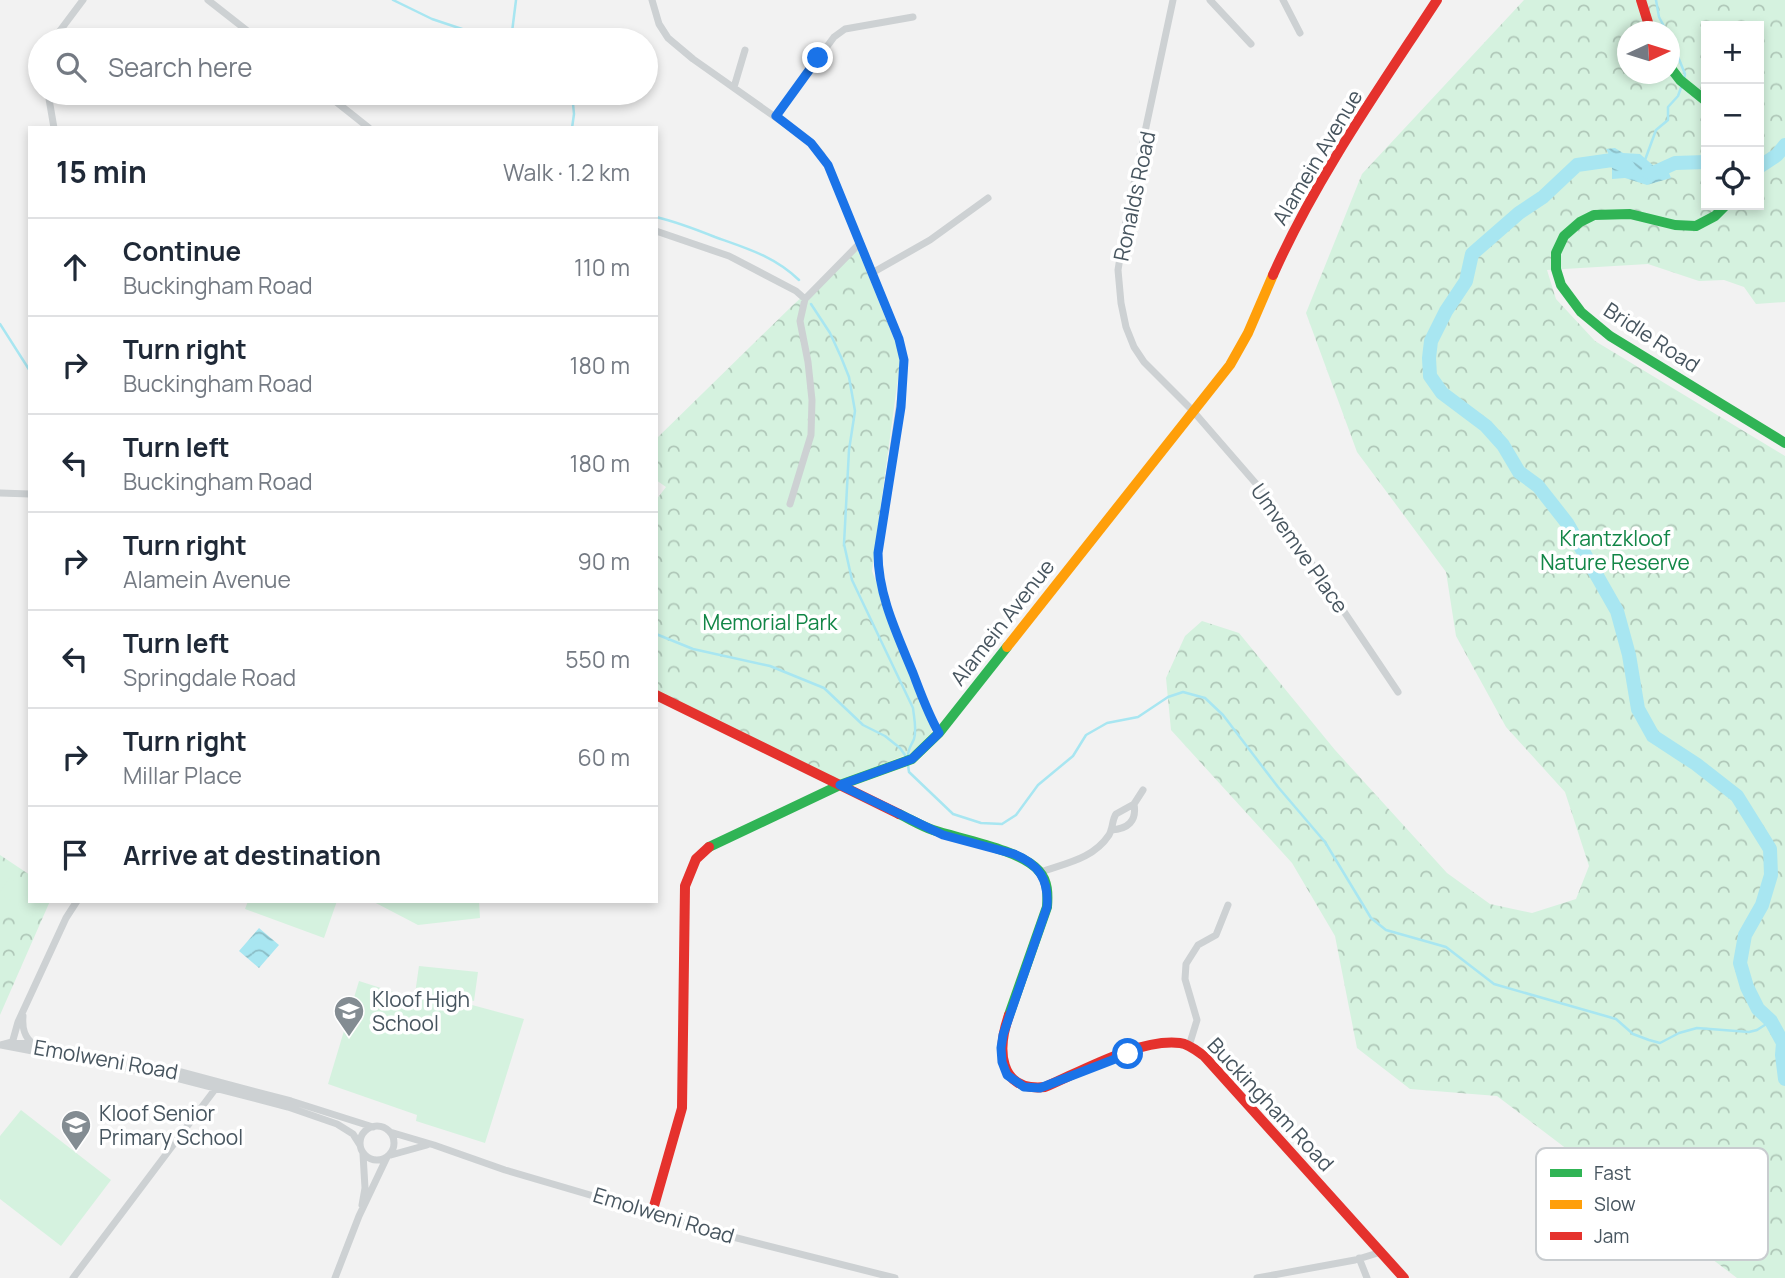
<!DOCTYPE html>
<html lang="en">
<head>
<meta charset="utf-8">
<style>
	:root { --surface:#fff; --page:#f6f6f7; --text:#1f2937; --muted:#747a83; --line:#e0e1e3 }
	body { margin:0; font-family:Manrope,sans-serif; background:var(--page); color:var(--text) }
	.controls { position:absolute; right:21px; top:21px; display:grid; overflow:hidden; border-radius:0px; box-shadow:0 4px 10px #0003 }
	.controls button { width:63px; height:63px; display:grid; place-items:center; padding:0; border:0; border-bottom:2px solid var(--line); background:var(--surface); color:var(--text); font:35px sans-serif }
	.compass { position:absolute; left:1617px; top:21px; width:63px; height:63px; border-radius:50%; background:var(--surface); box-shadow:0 4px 10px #0003; rotate:86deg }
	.stop { position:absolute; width:21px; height:21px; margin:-16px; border:5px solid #1a73e8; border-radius:50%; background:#fff }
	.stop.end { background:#1a73e8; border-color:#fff; box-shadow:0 2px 7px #0008 }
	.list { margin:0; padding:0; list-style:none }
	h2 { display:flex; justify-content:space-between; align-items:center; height:91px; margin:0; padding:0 28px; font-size:30px }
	h2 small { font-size:23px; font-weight:400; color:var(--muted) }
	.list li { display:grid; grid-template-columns:46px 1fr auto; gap:21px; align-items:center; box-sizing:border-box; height:98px; padding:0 28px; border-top:2px solid var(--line) }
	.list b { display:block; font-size:26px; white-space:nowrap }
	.list p { margin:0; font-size:23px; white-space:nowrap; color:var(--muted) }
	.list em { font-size:23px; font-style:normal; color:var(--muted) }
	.icon { flex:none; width:38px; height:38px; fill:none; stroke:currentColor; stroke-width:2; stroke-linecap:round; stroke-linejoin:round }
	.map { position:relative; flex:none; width:1785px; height:1278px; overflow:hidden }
	.search { position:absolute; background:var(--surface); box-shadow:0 4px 10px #0003; left:28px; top:28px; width:630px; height:77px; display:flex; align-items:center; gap:18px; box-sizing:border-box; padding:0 24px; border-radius:38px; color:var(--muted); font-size:26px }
	.panel { position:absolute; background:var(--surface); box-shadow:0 4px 10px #0003; left:28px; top:126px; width:630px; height:777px; border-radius:0px }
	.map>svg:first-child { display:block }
	.park { fill:url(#park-crowns); fill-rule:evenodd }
	.pitch { fill:#d5f2df }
	.water { fill:url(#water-waves) }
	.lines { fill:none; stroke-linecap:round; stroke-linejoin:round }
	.stream { stroke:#a8e6f1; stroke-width:2.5 }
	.river { stroke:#a8e6f1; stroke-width:14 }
	.street { stroke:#cdd1d3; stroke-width:7 }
	.fast { stroke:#30b455; stroke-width:10 }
	.slow { stroke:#ff9f0a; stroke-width:10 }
	.jam { stroke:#e5322d; stroke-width:10 }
	.route { stroke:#1a73e8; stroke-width:9 }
	.labels { text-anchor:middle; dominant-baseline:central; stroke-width:7; stroke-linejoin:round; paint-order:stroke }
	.street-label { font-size:21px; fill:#47555f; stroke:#fff }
	.park-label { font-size:21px; fill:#128647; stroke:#fff }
	.poi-label { font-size:21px; fill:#47555f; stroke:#fff; text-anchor:start }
	.key { fill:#fff; stroke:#c8cccf; stroke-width:2 }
	.key-label { font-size:19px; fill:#47555f }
</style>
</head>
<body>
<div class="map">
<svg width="1785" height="1278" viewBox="0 0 1785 1278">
	<defs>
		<pattern id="park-crowns" width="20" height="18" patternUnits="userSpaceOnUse" patternTransform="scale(1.75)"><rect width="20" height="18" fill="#d5f2df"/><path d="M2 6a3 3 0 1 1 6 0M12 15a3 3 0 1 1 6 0" fill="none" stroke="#afc7b8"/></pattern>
		<pattern id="water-waves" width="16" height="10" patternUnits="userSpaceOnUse" patternTransform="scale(1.75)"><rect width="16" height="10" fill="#a8e6f1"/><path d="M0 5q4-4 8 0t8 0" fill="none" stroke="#8bbdc6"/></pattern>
	</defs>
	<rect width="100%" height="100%" fill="#f2f2f2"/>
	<path class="park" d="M1524,0H1785V302L1756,304L1744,287L1724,280L1699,281L1648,264L1547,270L1556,299L1595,341L1785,456V1278H1737L1497,1096L1410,1089L1357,1048L1335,936L1292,863L1171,730L1166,678L1185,636L1202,621L1239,633L1335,750L1447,873L1490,904L1532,913L1576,899L1589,866L1565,792L1506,727L1456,636L1446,572L1357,452L1306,313L1362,174ZM1706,26H1759V205H1706ZM1628,32H1670V74H1628Z
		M857,248L901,356L872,571L931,724L932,736L929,745L840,782L656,692V500L666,487L656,480V439L793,305Z
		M0,855L30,875V901H50L0,1015Z"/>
	<path class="pitch" d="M10,877L30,894V901H38L41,904L30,918L0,892Z
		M248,901H337L324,938L245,909Z
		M372,901H479L480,918L418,925Z
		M419,966L478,972L474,1001L415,994Z
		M359,981L409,997L461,1002L524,1019L485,1143L416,1121L417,1115L328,1084Z
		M21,1110L111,1180L61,1246L0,1199V1136Z"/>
	<path class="water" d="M1615,148L1623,153L1640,154L1655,167L1669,173L1671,178L1647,185L1625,178L1612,179V160L1606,149Z
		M259,928L279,945L259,968L239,951Z"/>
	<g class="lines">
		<path class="stream" d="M393,0L432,19L495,40
			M1656,0L1659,17L1667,32
			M1670,37L1685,74L1684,79
			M511,40L516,0
			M572,93L574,114L572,128
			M1645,160L1656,130L1668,120V107L1678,96L1682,85
			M656,217C677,222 695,229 715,237C746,248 774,256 799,280
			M811,304L830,333L841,357L849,377L855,411L849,450L844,544L852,580L913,708C914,718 917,729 914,739C911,746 908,749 908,756
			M0,324L30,371
			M656,634L693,649L770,666L824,688L863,725L885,736L900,748L907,758
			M908,765L909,772L953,814L981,823L1002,824L1016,815L1038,785L1073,756L1086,735L1107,723L1138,717L1168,697L1183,692L1205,698L1223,715L1278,787L1325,842L1371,918L1386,930L1446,947L1494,984L1616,1019L1633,1034L1649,1040L1660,1043L1679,1033L1697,1028L1749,1032L1757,1030L1771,1021"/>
		<path class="river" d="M1628,167L1612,160L1577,165L1543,197L1519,213L1472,254L1466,281L1446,311L1431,341L1429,358L1430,376L1442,393L1486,426L1503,445L1519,472L1538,486L1567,523L1617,611L1629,655L1638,709L1653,736L1696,764L1737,796L1770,849L1771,875L1762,905L1745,935L1740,963L1747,987L1758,1009L1771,1021L1783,1043L1782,1055L1785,1079
			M1759,167L1777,155L1785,145
			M1648,172L1653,173L1675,163L1706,162"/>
		<path class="street" d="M208,0L259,40
			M652,0L659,24L668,38L693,59L812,143L822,155L833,176L899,339L904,360L903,381L878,553C879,595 897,634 913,673C921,694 928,714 939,733
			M1173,0L1126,221L1118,270L1121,303L1126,327L1134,347L1144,362L1193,411L1265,494L1398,692
			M1210,0L1251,44
			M1283,0L1300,33
			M53,40L83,0
			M734,87L745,50
			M48,93L54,128
			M325,93L369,128
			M776,116L834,37L845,29L913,17
			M656,231L729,256L796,291L805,299L860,243
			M872,273L930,240L988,198
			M0,493L30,494
			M790,504L811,435L812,400L808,362L800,321L805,299
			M1111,830C1128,829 1137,821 1134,804
			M1041,872C1066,863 1093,859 1109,835C1113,828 1112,820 1116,814L1134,804L1143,790
			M23,1016C22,1028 24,1038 35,1045
			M0,1045L12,1042L36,1045L181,1072L291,1101L373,1127
			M1,1045L180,1079L288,1107L337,1124L353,1134L360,1145
			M1189,1046L1197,1020L1185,979L1186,964L1198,945L1216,935L1228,905
			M11,1047L18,1022L66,918L77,901
			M360 1143a17 17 0 1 1 34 0a17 17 0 1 1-34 0Z
			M390,1132L434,1145L505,1170L733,1237L895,1278
			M391,1155L427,1145
			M362,1205L365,1188L363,1154
			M1359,1258L1367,1278
			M73,1278L216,1088
			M335,1278L359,1216L387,1157
			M1257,1278L1355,1260L1381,1252"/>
		<path class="fast" d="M1670,67L1680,80L1706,101
			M1726,205L1715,216L1696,226L1675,225L1630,214L1594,215L1580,222L1564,236L1556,253V269L1561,285L1581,312L1610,336L1785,443
			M899,814C910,819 921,826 933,830C960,839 1022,850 1039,871C1048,881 1048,894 1047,907L1009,1015
			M709,847L840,785L912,759L939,733L1007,647"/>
		<path class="slow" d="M1007,647L1230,365L1248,333L1273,275"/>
		<path class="jam" d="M1641,0L1651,32
			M1273,275C1316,178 1379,89 1437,0
			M656,695L899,814
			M1009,1015C997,1049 998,1092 1045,1087C1082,1071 1140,1038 1180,1043C1189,1044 1197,1051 1204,1056L1404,1278
			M652,1213L682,1108L685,886L696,859L709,847"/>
	</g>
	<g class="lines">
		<path class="route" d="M818,58L776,116L811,143L828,165L899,339L904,360L901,407L878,553C878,595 897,634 913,673C921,694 928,714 939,733L912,759L840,785L943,835L1014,854C1039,864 1049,880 1047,907L1003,1035L1001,1048L1002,1062L1007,1075L1024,1087L1040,1088L1128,1054"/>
	</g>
	<defs>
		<g id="school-pin" transform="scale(1.575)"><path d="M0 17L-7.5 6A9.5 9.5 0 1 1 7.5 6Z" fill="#838c92" stroke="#fff"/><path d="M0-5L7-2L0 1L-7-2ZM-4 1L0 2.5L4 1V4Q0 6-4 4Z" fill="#fff"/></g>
	</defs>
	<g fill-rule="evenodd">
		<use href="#school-pin" x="349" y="1011"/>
		<use href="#school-pin" x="76" y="1125"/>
	</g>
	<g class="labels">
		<g class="street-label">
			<text transform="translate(1317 157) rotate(-59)">Alamein Avenue</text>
			<text transform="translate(1134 196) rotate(-78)">Ronalds Road</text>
			<text transform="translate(1652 337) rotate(33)">Bridle Road</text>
			<text transform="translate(1300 548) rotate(55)">Umvemve Place</text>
			<text transform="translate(1002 622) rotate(-52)">Alamein Avenue</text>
			<text transform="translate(106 1059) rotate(10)">Emolweni Road</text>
			<text transform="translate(1271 1104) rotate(47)">Buckingham Road</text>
			<text transform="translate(664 1215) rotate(17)">Emolweni Road</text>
		</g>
		<g class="park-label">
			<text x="1615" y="538">Krantzkloof<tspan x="1615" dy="24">Nature Reserve</tspan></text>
			<text x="770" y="622">Memorial Park</text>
		</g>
		<g class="poi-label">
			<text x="372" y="999">Kloof High<tspan x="372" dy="24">School</tspan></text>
			<text x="99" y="1113">Kloof Senior<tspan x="99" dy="24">Primary School</tspan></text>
		</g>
	</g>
	<rect x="1536" y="1148" width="232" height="112" rx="10" class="key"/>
	<rect x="1550" y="1169" width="32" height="8" fill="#30b455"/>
	<rect x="1550" y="1200" width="32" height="9" fill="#ff9f0a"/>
	<rect x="1550" y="1232" width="32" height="8" fill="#e5322d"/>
	<g class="key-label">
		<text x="1594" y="1180">Fast</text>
		<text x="1594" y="1211">Slow</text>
		<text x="1594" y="1243">Jam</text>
	</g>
</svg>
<div class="controls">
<button>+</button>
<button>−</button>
<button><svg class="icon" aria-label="locate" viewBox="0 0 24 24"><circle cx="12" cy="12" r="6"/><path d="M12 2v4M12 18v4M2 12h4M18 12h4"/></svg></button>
</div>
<svg class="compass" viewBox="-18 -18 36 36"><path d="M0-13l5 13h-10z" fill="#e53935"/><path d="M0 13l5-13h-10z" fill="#747a83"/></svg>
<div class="stop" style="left:1128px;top:1054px"></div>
<div class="stop end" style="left:818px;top:58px"></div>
<div class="search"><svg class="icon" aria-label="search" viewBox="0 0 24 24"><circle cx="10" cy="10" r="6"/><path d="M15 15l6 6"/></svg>Search here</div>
<section class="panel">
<h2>15 min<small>Walk · 1.2 km</small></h2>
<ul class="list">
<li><svg class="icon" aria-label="ahead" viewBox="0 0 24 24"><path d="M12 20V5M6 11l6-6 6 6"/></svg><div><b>Continue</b><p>Buckingham Road</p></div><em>110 m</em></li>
<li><svg class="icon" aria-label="right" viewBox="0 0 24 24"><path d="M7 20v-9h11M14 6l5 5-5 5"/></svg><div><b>Turn right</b><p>Buckingham Road</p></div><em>180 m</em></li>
<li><svg class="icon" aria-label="left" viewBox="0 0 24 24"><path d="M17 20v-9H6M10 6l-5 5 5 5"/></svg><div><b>Turn left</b><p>Buckingham Road</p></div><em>180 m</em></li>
<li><svg class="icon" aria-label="right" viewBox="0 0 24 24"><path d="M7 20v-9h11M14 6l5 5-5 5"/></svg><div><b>Turn right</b><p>Alamein Avenue</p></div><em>90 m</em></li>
<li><svg class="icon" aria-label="left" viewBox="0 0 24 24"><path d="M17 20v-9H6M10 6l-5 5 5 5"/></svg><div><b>Turn left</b><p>Springdale Road</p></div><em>550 m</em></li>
<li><svg class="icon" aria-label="right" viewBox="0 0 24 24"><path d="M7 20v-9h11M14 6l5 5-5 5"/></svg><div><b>Turn right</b><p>Millar Place</p></div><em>60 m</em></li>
<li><svg class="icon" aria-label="arrive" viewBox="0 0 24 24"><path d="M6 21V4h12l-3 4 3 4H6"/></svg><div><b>Arrive at destination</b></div></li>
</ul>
</section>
</div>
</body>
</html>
